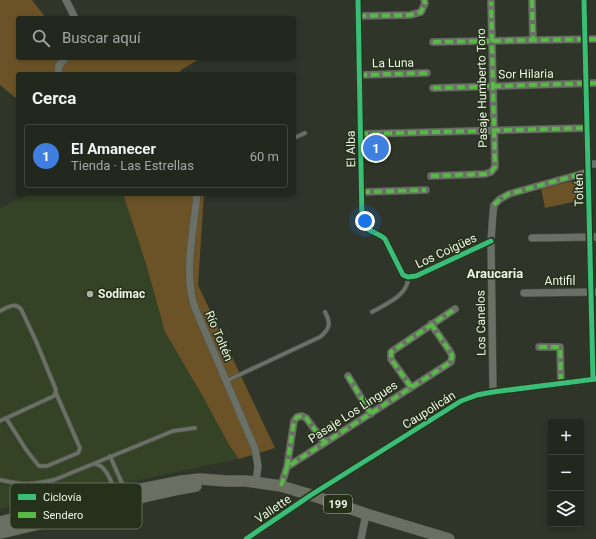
<!DOCTYPE html>
<html lang="es">
<head>
<meta charset="utf-8">
<style>
	:root { --surface:#23281f; --page:#2b3028; --text:#f1f3f6; --muted:#a3a6a4; --line:#40443d; --accent:#8bbbb9 }
	body { margin:0; font-family:Roboto,sans-serif; background:var(--page); color:var(--text) }
	.controls { position:absolute; right:12px; bottom:12px; display:grid; overflow:hidden; border-radius:4px; box-shadow:0 2px 6px #0003 }
	.controls button { width:36px; height:36px; display:grid; place-items:center; padding:0; border:0; border-bottom:1px solid var(--line); background:var(--surface); color:var(--text); font:20px sans-serif }
	.you { position:absolute; left:365px; top:221px; width:14px; height:14px; margin:-10px; border:3px solid #fff; border-radius:50%; background:#1a73e8; box-shadow:0 0 0 6px #1a73e833 }
	.badge { display:grid; place-items:center; width:26px; height:26px; border-radius:50%; background:var(--accent); color:#fff; font-size:13px; font-weight:700 }
	.pin { position:absolute; translate:-50% -50%; border:2px solid #fff; box-shadow:0 1px 4px #0006 }
	.list { margin:0; padding:0; list-style:none }
	h2 { display:flex; justify-content:space-between; align-items:center; height:52px; margin:0; padding:0 16px; font-size:17px }
	h2 small { font-size:13px; font-weight:400; color:var(--muted) }
	.list li { display:grid; grid-template-columns:26px 1fr auto; gap:12px; align-items:center; box-sizing:border-box; height:64px; margin:0 8px 8px; padding:0 8px; border:1px solid var(--line); border-radius:4px }
	.list b { display:block; font-size:15px; white-space:nowrap }
	.list p { margin:0; font-size:13px; white-space:nowrap; color:var(--muted) }
	.list em { font-size:13px; font-style:normal; color:var(--muted) }
	.icon { flex:none; width:22px; height:22px; fill:none; stroke:currentColor; stroke-width:2; stroke-linecap:round; stroke-linejoin:round }
	.map { position:relative; flex:none; width:596px; height:539px; overflow:hidden }
	.search { position:absolute; background:var(--surface); box-shadow:0 2px 6px #0003; left:16px; top:16px; width:280px; height:44px; display:flex; align-items:center; gap:10px; box-sizing:border-box; padding:0 14px; border-radius:4px; color:var(--muted); font-size:15px }
	.panel { position:absolute; background:var(--surface); box-shadow:0 2px 6px #0003; left:16px; top:72px; width:280px; height:124px; border-radius:4px }
	.map>svg:first-child { display:block }
	.built { fill:#344226 }
	.green { fill:#6b5327 }
	.lines { fill:none; stroke-linecap:round; stroke-linejoin:round }
	.service-casing { stroke:#4e5448; stroke-width:5 }
	.minor-casing { stroke:#4e5448; stroke-width:8 }
	.primary-casing { stroke:#4e5448; stroke-width:12 }
	.service { stroke:#6b7066; stroke-width:3.5 }
	.minor { stroke:#6b7066; stroke-width:7 }
	.primary { stroke:#6a6f61; stroke-width:11 }
	.quiet { stroke:#58b947; stroke-width:4; stroke-dasharray:8 4; stroke-linecap:butt }
	.cycleway-casing { stroke:#25311a; stroke-width:8 }
	.cycleway { stroke:#3abd76; stroke-width:5 }
	.poi-dot { fill:#aab2a4; stroke:#25311a; stroke-width:1.5 }
	.labels { text-anchor:middle; dominant-baseline:central; stroke-width:3; stroke-linejoin:round; paint-order:stroke }
	.shield { fill:#25311a; stroke:#b0baa9; stroke-width:1 }
	.shield-label { font-size:11px; font-weight:bold; fill:#ecf5e6 }
	.street-label { font-size:12px; fill:#ecf5e6; stroke:#25311a }
	.poi-label { font-size:12px; font-weight:bold; fill:#ecf5e6; stroke:#25311a; text-anchor:start }
	.neighbourhood-label { font-size:13px; font-weight:bold; fill:#ecf5e6; stroke:#25311a }
	.key { fill:#25311a; stroke:#616c57; stroke-width:1 }
	.key-label { font-size:11px; fill:#ecf5e6 }
</style>
</head>
<body>
<div class="map">
<svg width="596" height="539" viewBox="0 0 596 539">
	<rect width="100%" height="100%" fill="#2f3529"/>
	<path class="built" d="M31,194H123L146,264L165,332L202,395L229,445L239,459L0,509V208Z"/>
	<path class="green" d="M0,0H32L46,18H18V58H201L181,70L178,74H18V100L0,85Z
		M578,180L582,200L545,208L541,188Z
		M123,194H204L198,285L275,448L239,459L229,445L202,395L165,332L146,264Z"/>
	<g class="lines">
		<g class="service-casing">
			<path id="service" d="M294,138L305,133
				M0,311C8,307 15,302 21,309L36,341L56,390L54,396L0,421
				M372,312C386,304 409,295 408,277
				M226,381L320,337C330,329 331,323 325,312
				M6,418L27,451L39,466H47L78,453L80,448L56,393
				M110,456L125,490
				M95,464C107,466 111,482 116,493
				M0,480C22,485 31,485 54,480L173,431L195,428"/>
		</g>
		<g class="minor-casing">
			<path id="minor" d="M66,0L75,18
				M358,0L362,221C365,232 378,232 385,239L403,275L408,277L416,276L491,241
				M532,0L533,40
				M584,0L593,379
				M358,16L410,15L421,12L425,3L424,0
				M433,42L596,39
				M58,74L59,65L66,58
				M359,75L427,73
				M433,88L596,83
				M360,134L587,128
				M588,164H596
				M431,176L485,174L491,172L495,167L491,2
				M362,192L426,190
				M197,194C194,229 183,274 195,308L255,449L258,466L256,481
				M532,238L596,237
				M524,293L596,292
				M539,347H560L561,383
				M348,376L371,414
				M411,387L391,359V352L455,309
				M493,392L491,241L493,212L494,205L500,199L509,194L588,172
				M287,467L294,421L297,417L302,416L306,418L325,443
				M281,486L287,467L451,362L452,356L451,353L431,324
				M246,539L311,495L461,401L477,395L493,392L596,379
				M361,539L366,514"/>
		</g>
		<g class="primary-casing">
			<path id="primary" d="M0,522L126,492L182,481L200,479L226,481H246L281,486L311,495L366,514L449,539
				M0,533C66,519 129,497 196,486"/>
		</g>
		<use href="#service" class="service"/>
		<use href="#minor" class="minor"/>
		<use href="#primary" class="primary"/>
		<path class="quiet" d="M532,0L533,40
			M358,16L410,15L421,12L425,3L424,0
			M433,42L596,39
			M359,75L427,73
			M433,88L596,83
			M360,134L587,128
			M431,176L485,174L491,172L495,167L491,2
			M362,192L426,190
			M494,205L500,199L509,194L588,172
			M539,347H560L561,383
			M348,376L371,414
			M411,387L391,359V352L455,309
			M287,467L294,421L297,417L302,416L306,418L325,443
			M281,486L287,467L451,362L452,356L451,353L431,324"/>
		<g class="cycleway-casing">
			<path id="cycleway" d="M358,0L362,221C365,232 378,232 385,239L403,275L408,277L416,276L491,241
				M584,0L593,379
				M246,539L311,495L461,401L477,395L493,392L596,379"/>
		</g>
		<use href="#cycleway" class="cycleway"/>
	</g>
	<circle class="poi-dot" cx="90" cy="294" r="4"/>
	<g class="labels">
		<rect class="shield" x="324" y="495" width="28" height="18" rx="3"/>
		<g class="shield-label">
			<text x="338" y="504">199</text>
		</g>
		<g class="street-label">
			<text transform="translate(393 63) rotate(-1)">La Luna</text>
			<text transform="translate(526 74) rotate(-1)">Sor Hilaria</text>
			<text transform="translate(482 88) rotate(-91)">Pasaje Humberto Toro</text>
			<text transform="translate(351 149) rotate(-91)">El Alba</text>
			<text transform="translate(579 190) rotate(-91)">Toltén</text>
			<text transform="translate(446 251) rotate(-25)">Los Coigües</text>
			<text x="560" y="281">Antifil</text>
			<text transform="translate(481 323) rotate(-91)">Los Canelos</text>
			<text transform="translate(219 336) rotate(67)">Río Toltén</text>
			<text transform="translate(429 410) rotate(-32)">Caupolicán</text>
			<text transform="translate(353 412) rotate(-33)">Pasaje Los Lingues</text>
			<text transform="translate(273 509) rotate(-34)">Vallette</text>
		</g>
		<g class="poi-label">
			<text x="98" y="294">Sodimac</text>
		</g>
		<g class="neighbourhood-label">
			<text x="495" y="273">Araucaria</text>
		</g>
	</g>
	<rect x="10" y="483" width="132" height="46" rx="6" class="key"/>
	<rect x="18" y="494" width="18" height="6" fill="#3abd76"/>
	<rect x="18" y="512" width="18" height="6" fill="#58b947"/>
	<g class="key-label">
		<text x="43" y="501">Ciclovía</text>
		<text x="43" y="519">Sendero</text>
	</g>
</svg>
<div class="controls">
<button>+</button>
<button>−</button>
<button><svg class="icon" aria-label="layers" viewBox="0 0 24 24"><path d="M12 4l9 5-9 5-9-5zM3 14l9 5 9-5"/></svg></button>
</div>
<div class="you"></div>
<div class="pin badge" style="left:376px;top:148px;background:#3f7fe0">1</div>
<div class="search"><svg class="icon" aria-label="search" viewBox="0 0 24 24"><circle cx="10" cy="10" r="6"/><path d="M15 15l6 6"/></svg>Buscar aquí</div>
<section class="panel">
<h2>Cerca<small></small></h2>
<ul class="list">
<li><span class="badge" style="background:#3f7fe0">1</span><div><b>El Amanecer</b><p>Tienda · Las Estrellas</p></div><em>60 m</em></li>
</ul>
</section>
</div>
</body>
</html>
